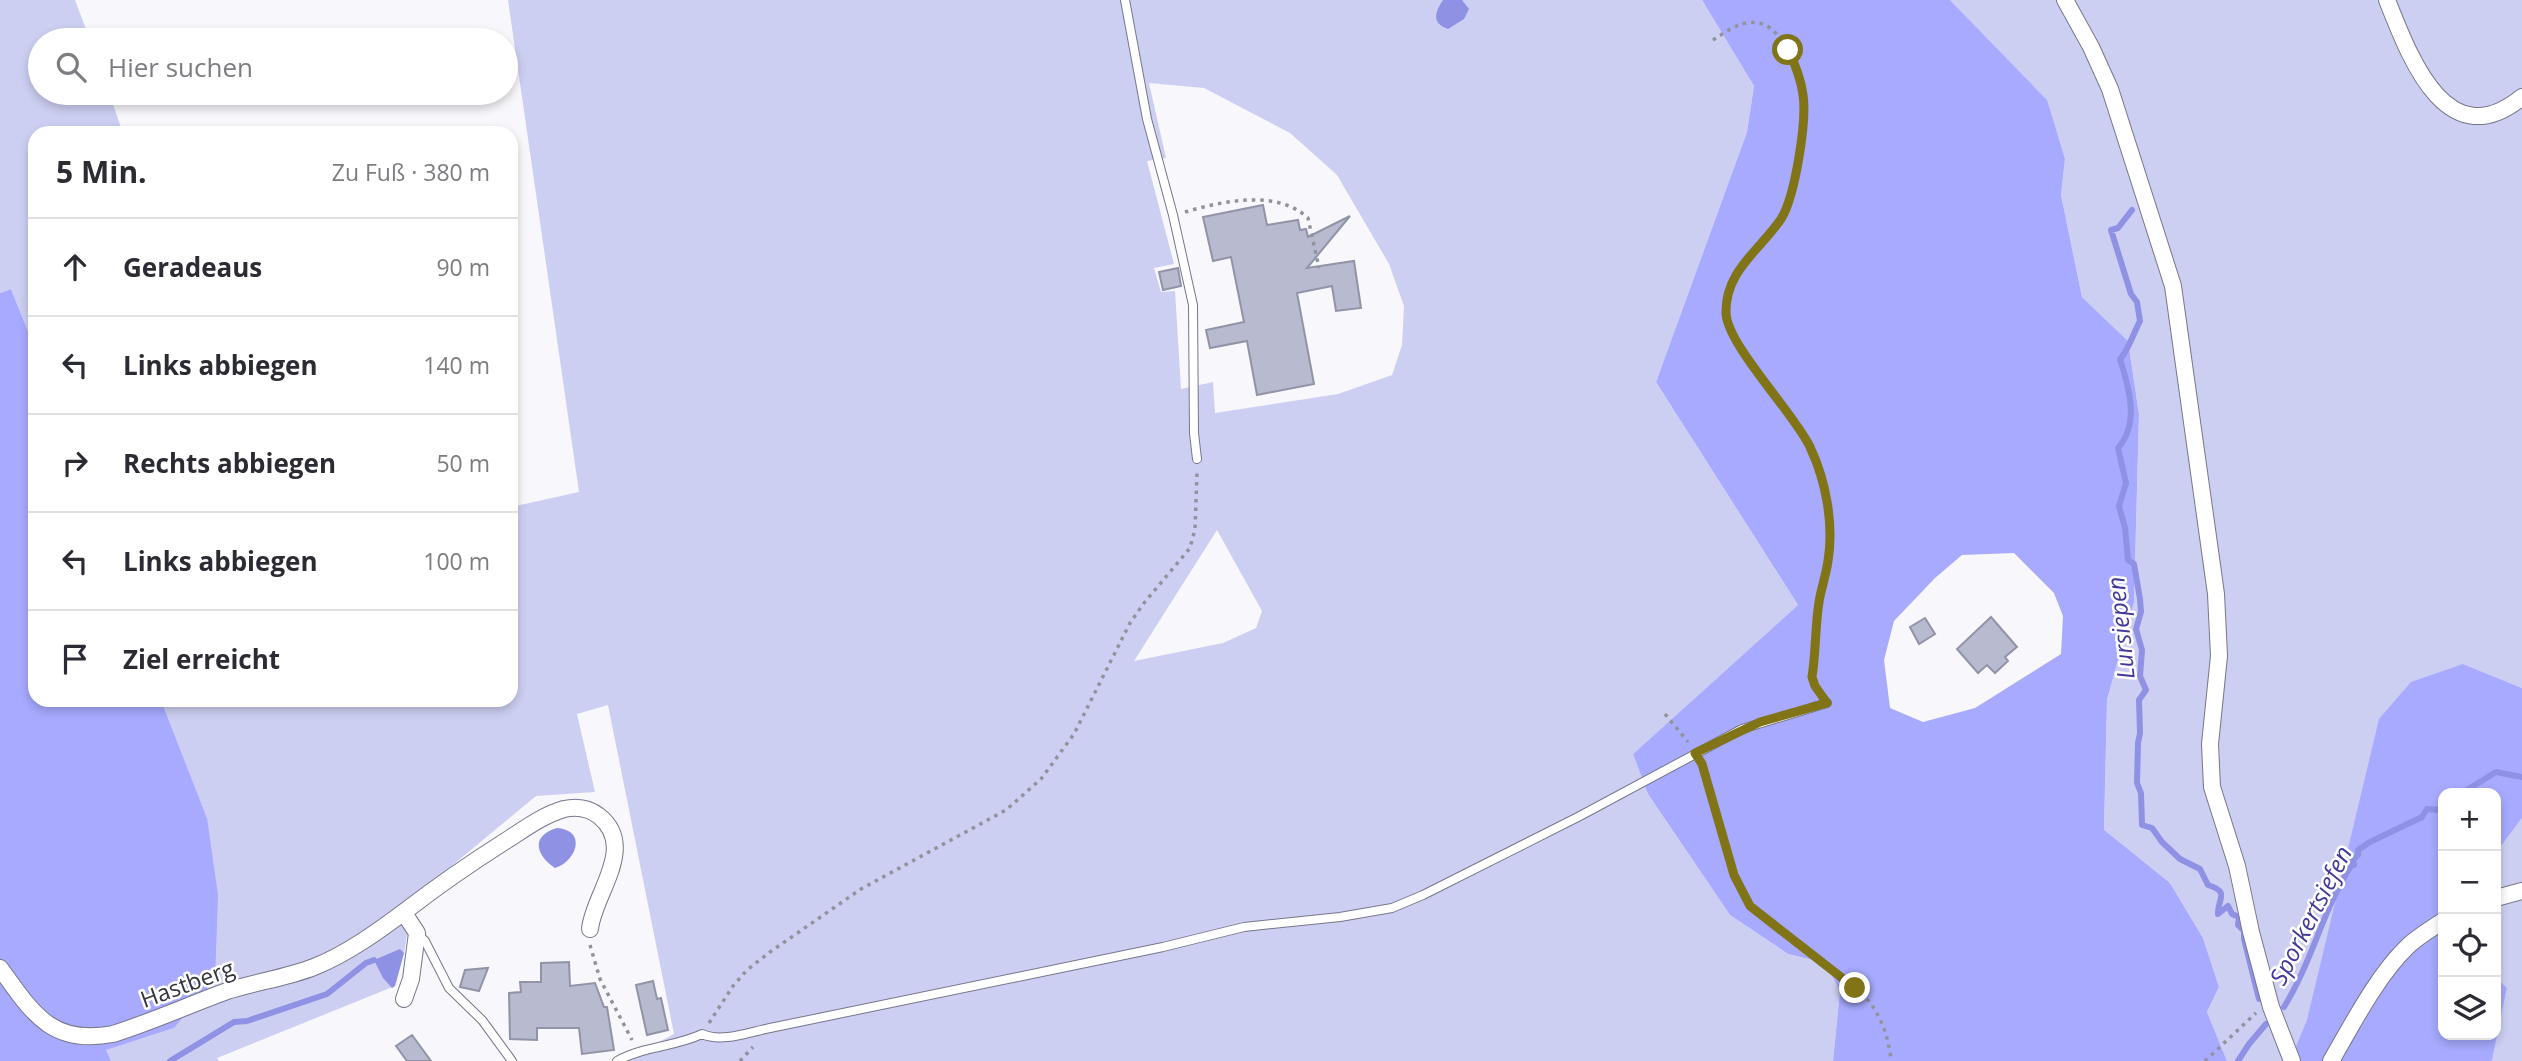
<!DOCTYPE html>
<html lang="de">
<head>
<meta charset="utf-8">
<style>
	:root { --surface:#fff; --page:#f7f7f7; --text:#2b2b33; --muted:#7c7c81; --line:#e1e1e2 }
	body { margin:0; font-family:"Open Sans",sans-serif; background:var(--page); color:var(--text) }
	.controls { position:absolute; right:21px; bottom:21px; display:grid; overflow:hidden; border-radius:14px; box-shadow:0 4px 10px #0003 }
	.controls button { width:63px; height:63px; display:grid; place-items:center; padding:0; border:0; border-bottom:2px solid var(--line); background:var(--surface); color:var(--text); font:35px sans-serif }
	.stop { position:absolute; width:21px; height:21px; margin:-16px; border:5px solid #807417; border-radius:50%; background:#fff }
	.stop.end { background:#807417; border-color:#fff; box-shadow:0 2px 7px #0008 }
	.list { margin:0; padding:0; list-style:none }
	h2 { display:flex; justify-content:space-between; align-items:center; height:91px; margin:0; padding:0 28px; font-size:30px }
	h2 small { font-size:23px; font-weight:400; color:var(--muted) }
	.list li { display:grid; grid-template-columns:46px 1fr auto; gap:21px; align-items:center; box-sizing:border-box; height:98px; padding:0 28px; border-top:2px solid var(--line) }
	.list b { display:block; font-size:26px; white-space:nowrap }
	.list em { font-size:23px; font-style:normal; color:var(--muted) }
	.icon { flex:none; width:38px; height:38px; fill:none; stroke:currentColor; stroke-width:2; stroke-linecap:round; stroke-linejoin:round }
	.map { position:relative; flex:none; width:2522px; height:1061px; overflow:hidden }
	.search { position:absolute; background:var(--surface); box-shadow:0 4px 10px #0003; left:28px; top:28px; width:490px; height:77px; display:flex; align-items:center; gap:18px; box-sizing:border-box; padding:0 24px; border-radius:38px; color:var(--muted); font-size:26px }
	.panel { position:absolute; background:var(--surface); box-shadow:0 4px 10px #0003; left:28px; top:126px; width:490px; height:581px; border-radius:21px }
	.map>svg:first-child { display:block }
	.green { fill:#cdcff2; fill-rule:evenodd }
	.forest { fill:#a7aafe; fill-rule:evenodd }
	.water { fill:#8f91e4 }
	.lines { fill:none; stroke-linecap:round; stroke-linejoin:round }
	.stream { stroke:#8f91e4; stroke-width:6 }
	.building { fill:#b8bacf; stroke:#9193a7; stroke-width:2 }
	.lane-casing { stroke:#75778a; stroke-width:10 }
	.street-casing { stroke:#75778a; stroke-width:18 }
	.path { stroke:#92939a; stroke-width:3.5; stroke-dasharray:3.5 5; stroke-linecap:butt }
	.lane { stroke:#fff; stroke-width:8 }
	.street { stroke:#fff; stroke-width:16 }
	.route { stroke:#807417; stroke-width:9 }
	.labels { text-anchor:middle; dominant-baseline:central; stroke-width:5; stroke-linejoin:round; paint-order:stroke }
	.street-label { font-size:23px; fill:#32333c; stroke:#fff }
	.water-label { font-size:24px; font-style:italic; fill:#423999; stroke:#fff }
</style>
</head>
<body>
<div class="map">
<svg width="2522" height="1061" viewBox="0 0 2522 1061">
	<rect width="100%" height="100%" fill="#f7f7fc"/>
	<path class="green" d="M0,0H75L90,40H40V93H109L123,133H35V349L11,289L0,293Z
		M508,0H1702L1754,86L1747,132L1656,382L1798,605L1633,754L1648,794L1730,915L1788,954L1825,963L1840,991L1833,1061H624L674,1034L608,705L577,714L595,792L536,796L413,898L404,953L395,986L217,1058L219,1061H111L105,1050L174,1028L207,818L161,700H511V507L579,492ZM1149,83L1204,88L1290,133L1337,175L1389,264L1404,306L1402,345L1392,375L1338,394L1215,413L1213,382L1181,389L1175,291L1161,292L1154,268L1174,264L1147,161L1166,158ZM1217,530L1262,611L1256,628L1223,643L1134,661Z
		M1950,0H2522V688L2463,664L2290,1061H2227L2207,1012L2219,987L2203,938L2170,883L2104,831L2107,700L2134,602L2139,414L2128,341L2082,297L2061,195L2065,159L2045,98Z
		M2522,818V1061H2492L2507,988L2496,977V853Z"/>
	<path class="forest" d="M1702,0H1950L2047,100L2065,159L2061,195L2082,297L2128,341L2139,414L2134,602L2107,700L2104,830L2170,883L2203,938L2219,987L2207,1012L2227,1061H1833L1840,991L1825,963L1788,954L1730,915L1648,794L1633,754L1798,605L1656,382L1747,132L1754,86ZM2014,553L2054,593L2063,616L2061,654L1975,708L1923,722L1890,708L1884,660L1894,621L1935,578L1962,555Z
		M11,289L35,349V700H161L207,818L218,895L215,979L174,1028L106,1050L111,1061H0V293Z
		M2463,664L2522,688V818L2496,853V793H2443V1035H2496V977L2507,988L2492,1061H2290L2307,1020L2379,719L2411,682Z"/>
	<path class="water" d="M1443,0H1462L1469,9L1464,19L1448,29C1431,23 1435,12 1443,0Z
		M557,828C587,830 577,861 555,868C536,855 530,836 557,828Z
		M400,949L404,953L395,986L392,988L383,978L374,960Z"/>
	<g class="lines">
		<path class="stream" d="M2132,210L2118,228L2111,230L2131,294L2137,302L2140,321C2134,332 2128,351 2120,359C2129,388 2140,423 2118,448L2126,483L2119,506L2125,528L2128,560L2134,564L2140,599L2141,612L2136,629L2142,650L2140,676L2146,690L2139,700L2140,733L2138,743L2137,783L2141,793L2142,825L2152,828L2162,842L2180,859L2200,869L2208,885C2231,892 2217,899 2218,914L2228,906L2232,914L2239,917L2238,925L2244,931V939L2259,999
			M2462,793L2496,772L2522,777
			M2284,1007C2312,962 2323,909 2352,864L2354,865L2353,860L2358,855V850L2370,842L2422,817L2427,809L2438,810L2443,805
			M170,1061L234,1022L247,1021L327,994L366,963L374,960
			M2238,1061L2249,1044L2266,1024"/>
	</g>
	<path class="building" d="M1263,205L1267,225L1298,220L1300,230L1306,229L1308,237L1350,216L1307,268L1354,261L1361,308L1336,311L1332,286L1297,293L1314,384L1257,395L1247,341L1210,348L1206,330L1244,322L1231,257L1213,261L1203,217Z
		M1178,268L1181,286L1163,290L1159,272Z
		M1991,617L2017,647L2005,657L2008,661L1995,673L1987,665L1978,673L1957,649Z
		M1925,618L1935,634L1919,644L1910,627Z
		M569,962L570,986L595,983L604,1007H607L614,1050L582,1054L579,1028H537V1040L510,1039L509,993L521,992L520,982H541V963Z
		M488,968L479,991L460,987L465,970Z
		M653,981L657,999L661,998L668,1030L647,1035L636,985Z
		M412,1035L431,1061H407L396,1046Z"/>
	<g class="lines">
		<g class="lane-casing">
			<path id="lane" d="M1125,0L1147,119L1173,215L1193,305L1194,433L1197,459
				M417,933L425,941L449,988L482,1020L512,1061
				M617,1061C644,1046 675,1047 702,1034C722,1043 749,1032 770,1028L1163,947L1244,927L1340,917L1392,908L1423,895L1578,817L1742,729L1827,703"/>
		</g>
		<g class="street-casing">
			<path id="street" d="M2065,0L2091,47L2110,89L2173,286L2216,594L2219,656L2210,744L2212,787L2237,866L2251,932L2271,1007L2292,1061
				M2387,0C2409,55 2446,159 2522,97
				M2496,898L2522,891
				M404,913L417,933L411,979L404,999
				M0,968C32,1012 51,1046 113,1034C151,1022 189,1005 227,991C255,982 286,978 314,967C347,954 380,930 408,909C439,885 471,863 504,842C523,830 543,815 564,809C577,806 589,808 599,816C638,847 593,895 590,929
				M2331,1061C2352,1025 2377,976 2407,947C2417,937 2431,929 2443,921"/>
		</g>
		<path class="path" d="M1713,40C1730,29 1750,14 1770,28C1789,43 1802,74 1804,98C1805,125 1796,194 1782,217C1763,249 1722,272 1726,316C1729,342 1784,405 1801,430C1811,445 1817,462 1821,479C1827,499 1831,520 1830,542C1828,577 1801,663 1819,692
			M1185,212C1223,201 1277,189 1308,218L1319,268
			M1665,714L1688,742
			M1703,766L1734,875L1750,906L1869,1001C1882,1019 1889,1038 1891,1061
			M590,945L600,979L632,1040
			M709,1023L733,986L747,970L770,952L861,889L1006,810L1041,779L1074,734L1130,623L1144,603L1190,548L1195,529L1197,473
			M740,1061L753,1047
			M2205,1061L2256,1013"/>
		<use href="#lane" class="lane"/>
		<use href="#street" class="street"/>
	</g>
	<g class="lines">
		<path class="route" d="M1788,50C1795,64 1801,79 1803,95C1807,121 1795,197 1781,219C1760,250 1725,271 1726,313C1727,345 1794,413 1810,447C1826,481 1834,524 1828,561C1826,575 1821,589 1819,602C1815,627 1816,652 1812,677L1815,686L1827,703L1760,722L1695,753L1702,764L1734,875L1750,906L1855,988"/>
	</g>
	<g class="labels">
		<g class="street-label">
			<text transform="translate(187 983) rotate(-20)">Hastberg</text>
		</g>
		<g class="water-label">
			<text transform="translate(2120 628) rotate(-96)">Lursiepen</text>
			<text transform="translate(2310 915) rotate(-63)">Sporkertsiefen</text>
		</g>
	</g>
</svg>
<div class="controls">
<button>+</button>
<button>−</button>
<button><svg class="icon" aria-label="locate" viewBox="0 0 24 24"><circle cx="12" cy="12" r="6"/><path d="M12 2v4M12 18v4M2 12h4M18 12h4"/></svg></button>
<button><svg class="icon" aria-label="layers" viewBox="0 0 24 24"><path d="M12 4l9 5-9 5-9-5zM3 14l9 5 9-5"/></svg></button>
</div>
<div class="stop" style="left:1788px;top:50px"></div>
<div class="stop end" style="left:1855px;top:988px"></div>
<div class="search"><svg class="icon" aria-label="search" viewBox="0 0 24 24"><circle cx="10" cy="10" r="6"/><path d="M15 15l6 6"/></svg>Hier suchen</div>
<section class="panel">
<h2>5 Min.<small>Zu Fuß · 380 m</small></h2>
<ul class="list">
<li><svg class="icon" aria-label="ahead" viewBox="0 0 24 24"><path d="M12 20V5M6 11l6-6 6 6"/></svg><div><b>Geradeaus</b></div><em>90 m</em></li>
<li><svg class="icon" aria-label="left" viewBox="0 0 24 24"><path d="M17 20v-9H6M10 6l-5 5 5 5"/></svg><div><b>Links abbiegen</b></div><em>140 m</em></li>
<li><svg class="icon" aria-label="right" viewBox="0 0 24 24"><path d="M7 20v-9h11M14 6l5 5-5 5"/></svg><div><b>Rechts abbiegen</b></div><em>50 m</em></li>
<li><svg class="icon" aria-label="left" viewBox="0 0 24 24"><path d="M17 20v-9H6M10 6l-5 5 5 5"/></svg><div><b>Links abbiegen</b></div><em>100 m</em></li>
<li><svg class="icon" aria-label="arrive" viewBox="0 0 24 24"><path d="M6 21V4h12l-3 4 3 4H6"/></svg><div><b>Ziel erreicht</b></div></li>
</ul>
</section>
</div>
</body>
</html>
